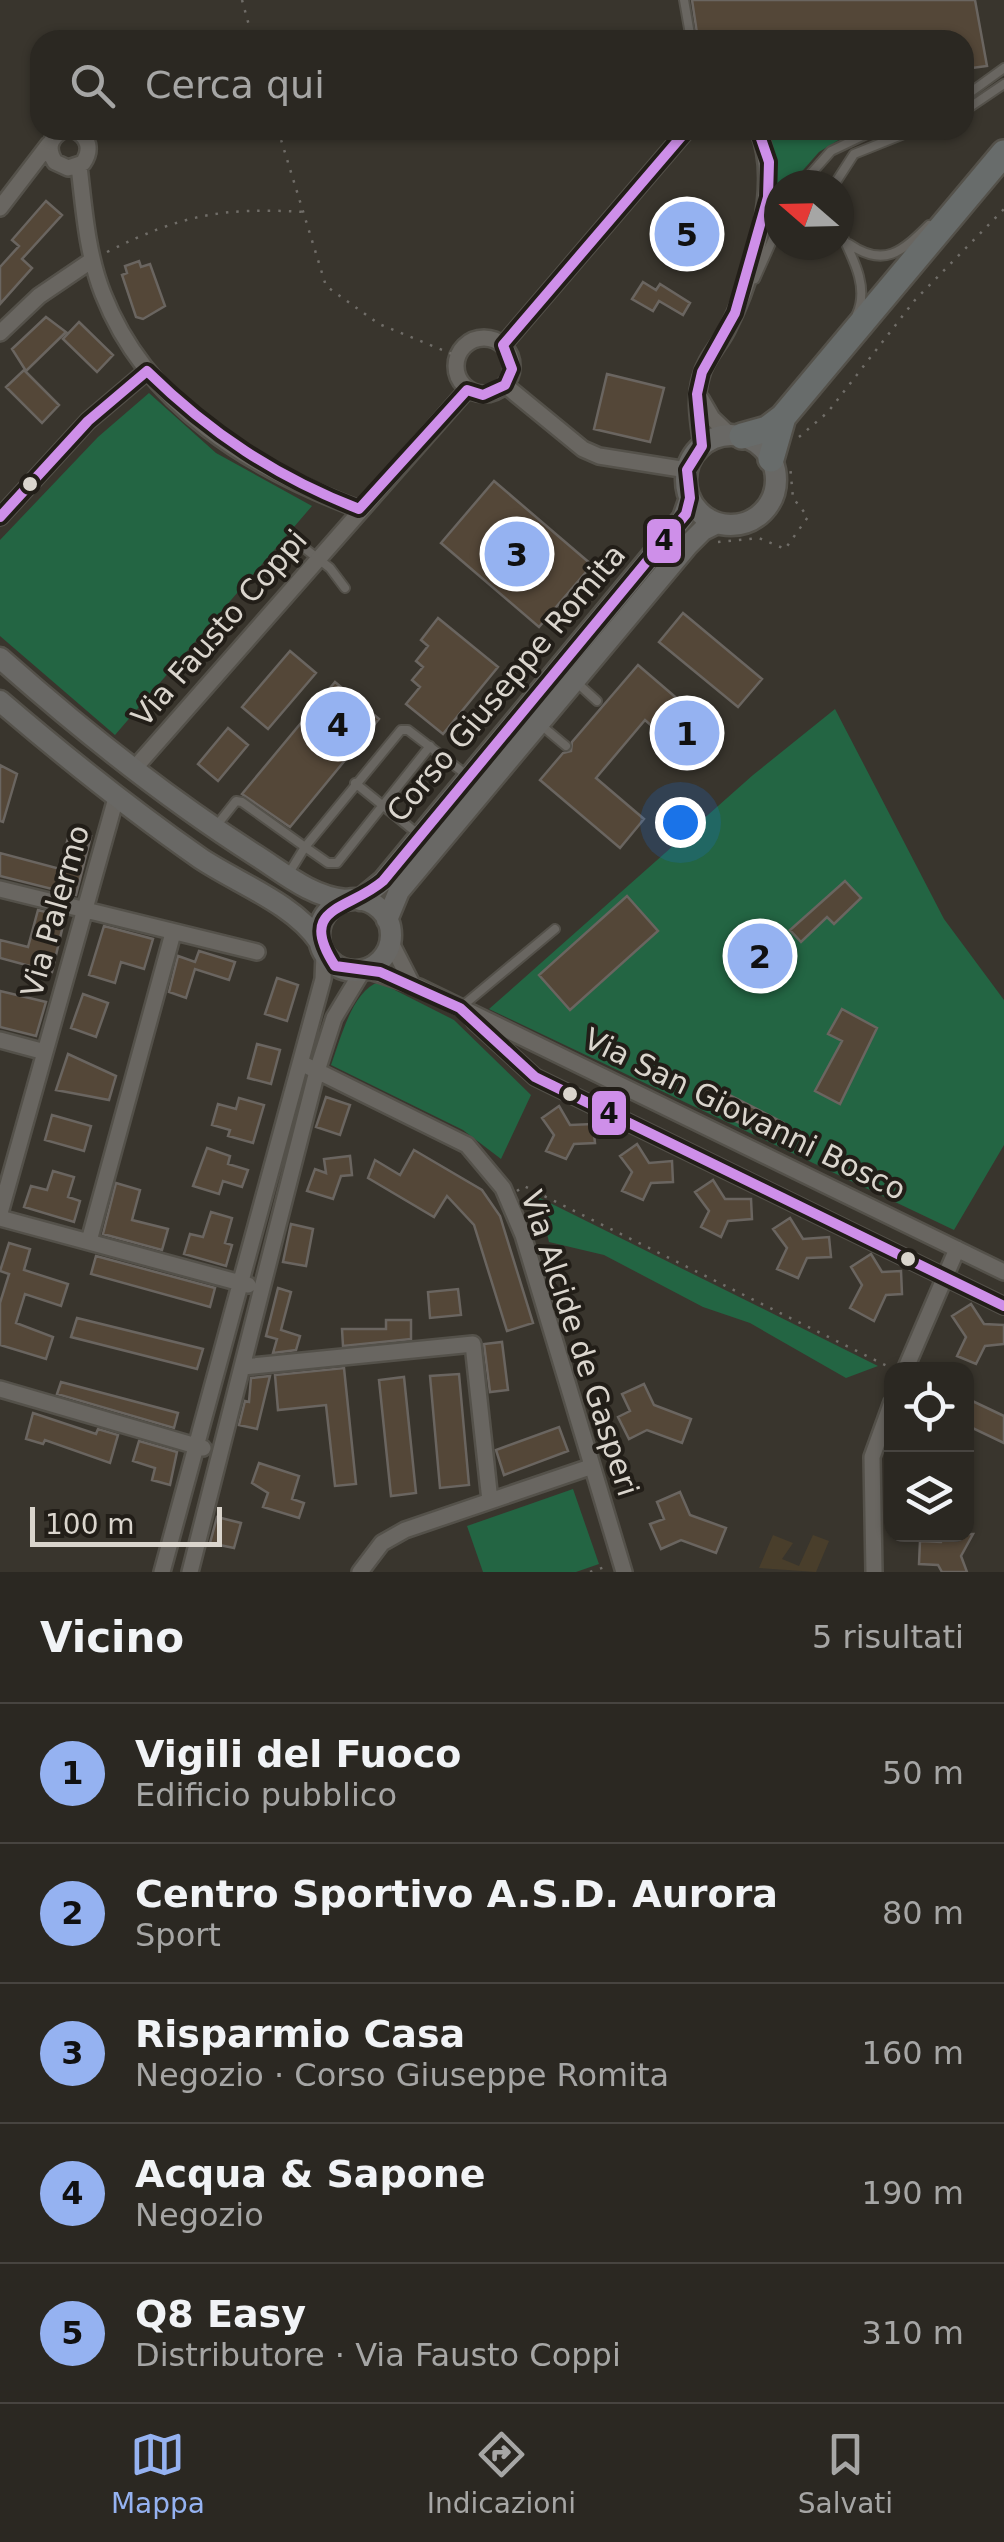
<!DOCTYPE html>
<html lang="it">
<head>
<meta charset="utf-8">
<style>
	:root { --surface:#2b2822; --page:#37342f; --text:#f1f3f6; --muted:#a6a6a5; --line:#474440; --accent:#95b2f1 }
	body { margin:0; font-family:"DejaVu Sans",sans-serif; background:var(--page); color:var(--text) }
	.controls { position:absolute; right:30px; bottom:30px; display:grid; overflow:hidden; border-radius:20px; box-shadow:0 2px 8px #0004 }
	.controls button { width:90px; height:90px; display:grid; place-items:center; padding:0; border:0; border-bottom:2px solid var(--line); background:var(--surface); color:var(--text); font:50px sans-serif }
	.compass { position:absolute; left:764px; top:170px; width:90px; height:90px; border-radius:50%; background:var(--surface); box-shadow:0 2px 8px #0004; rotate:290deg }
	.scale { position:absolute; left:30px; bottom:25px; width:192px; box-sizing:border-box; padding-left:10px; border:5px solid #dad5cd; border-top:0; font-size:28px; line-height:35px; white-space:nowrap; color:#dad5cd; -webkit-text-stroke:8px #221e18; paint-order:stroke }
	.you { position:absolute; left:680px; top:822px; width:35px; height:35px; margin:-25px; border:8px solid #fff; border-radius:50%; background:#1a73e8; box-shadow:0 0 0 15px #1a73e833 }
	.badge { display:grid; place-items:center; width:65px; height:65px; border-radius:50%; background:var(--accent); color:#111; font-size:32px; font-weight:700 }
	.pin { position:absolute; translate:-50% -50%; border:5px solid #fff; box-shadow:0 2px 10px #0006 }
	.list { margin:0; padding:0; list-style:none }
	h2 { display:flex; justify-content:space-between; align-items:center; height:130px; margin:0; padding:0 40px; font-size:42px }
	h2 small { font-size:32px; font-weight:400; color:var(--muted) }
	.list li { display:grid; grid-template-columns:65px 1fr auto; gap:30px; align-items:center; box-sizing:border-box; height:140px; padding:0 40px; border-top:2px solid var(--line) }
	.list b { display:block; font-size:38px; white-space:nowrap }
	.list p { margin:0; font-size:32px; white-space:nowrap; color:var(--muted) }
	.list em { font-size:32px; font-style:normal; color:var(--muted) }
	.icon { flex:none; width:55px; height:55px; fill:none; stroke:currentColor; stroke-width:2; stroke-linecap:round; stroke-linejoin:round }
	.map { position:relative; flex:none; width:1004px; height:1572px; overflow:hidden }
	.search { position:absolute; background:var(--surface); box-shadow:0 2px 8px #0004; left:30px; right:30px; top:30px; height:110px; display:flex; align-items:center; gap:25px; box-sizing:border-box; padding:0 35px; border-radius:30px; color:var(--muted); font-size:38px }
	.sheet { height:830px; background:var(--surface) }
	nav { display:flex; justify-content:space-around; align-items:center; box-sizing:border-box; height:140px; border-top:2px solid var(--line); background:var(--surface); font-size:28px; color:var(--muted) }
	nav a { display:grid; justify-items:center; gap:5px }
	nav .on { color:var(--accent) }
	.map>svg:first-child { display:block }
	.built { fill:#493e2b }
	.green { fill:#236543 }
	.building { fill:#544738; stroke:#6a6560; stroke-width:2.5 }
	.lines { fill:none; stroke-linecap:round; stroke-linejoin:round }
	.service-casing { stroke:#54514a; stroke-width:12 }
	.minor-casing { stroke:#54514a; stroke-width:20 }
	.secondary-casing { stroke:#54514a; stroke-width:25 }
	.trunk-casing { stroke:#54514a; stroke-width:30 }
	.path { stroke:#706d68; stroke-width:2.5; stroke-dasharray:2.5 8; stroke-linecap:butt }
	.service { stroke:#696661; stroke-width:8 }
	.minor { stroke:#696661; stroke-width:15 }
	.secondary { stroke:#696865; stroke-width:20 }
	.trunk { stroke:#686c6b; stroke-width:25 }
	.bus-1-casing { stroke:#221e18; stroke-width:18 }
	.bus-1 { stroke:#ce8fe9; stroke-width:10 }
	.bus-dot { fill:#dad5cd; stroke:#221e18; stroke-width:4 }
	.labels { text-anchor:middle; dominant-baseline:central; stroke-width:8; stroke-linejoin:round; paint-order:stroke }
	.street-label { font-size:30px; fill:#dad5cd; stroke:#221e18 }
	.line-badge { stroke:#221e18; stroke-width:4 }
	.pale-badge-label { font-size:28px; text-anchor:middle; font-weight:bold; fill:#111 }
</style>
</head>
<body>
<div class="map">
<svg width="1004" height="1572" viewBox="0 0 1004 1572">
	<rect width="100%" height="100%" fill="#39352d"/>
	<path class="built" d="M773,1535L793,1543L782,1559L799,1566L813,1535L829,1541L816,1572L759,1568Z"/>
	<path class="green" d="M764,130H855L819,152L790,185H779L778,204L772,202L774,158Z
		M149,393L216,453L312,506L115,735L0,636V540L98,437Z
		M835,709L944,919L1004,1000V1145L954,1230L489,1009L753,775Z
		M379,982L454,1020L531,1095L501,1159L463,1130L331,1065C340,1041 352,990 379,982Z
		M538,1197L878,1366L846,1378L750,1323L703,1307L604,1255L549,1242Z
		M573,1489L599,1564L576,1572H483L467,1526Z"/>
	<path class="building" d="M692,0H975L987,66L964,69V40H698Z
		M46,201L62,215L22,259L32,268L0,304V267L19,246L12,240Z
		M139,261L141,267L150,264L165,306L143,319L136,317L122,275L127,273L125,266Z
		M643,282L656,290L660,284L690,303L683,315L659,301L653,311L632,299Z
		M46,317L66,332L26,371L12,349Z
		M79,322L113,355L97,372L63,339Z
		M24,370L59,405L42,423L6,387Z
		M607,374L664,388L650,442L594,429Z
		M494,481L592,565L539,627L441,543Z
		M683,613L762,679L738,707L659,642Z
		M438,618L498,667L443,734L406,704L420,687L412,680L423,667L416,661L428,646L421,640Z
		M290,651L316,673L268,729L242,707Z
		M638,665L716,732L692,761L645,720L596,778L644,819L620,848L540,780L563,753L571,751L572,742Z
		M335,682L379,719L290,827L242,794Z
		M228,728L248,745L218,781L198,764Z
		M0,765L17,774L3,822L0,821Z
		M70,830L91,836L76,895L0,876V853L60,869Z
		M845,881L861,898L834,924L827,917L801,942L790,930Z
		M627,896L658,931L570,1010L539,975Z
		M38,910L65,917L52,972L0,958V940L28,947Z
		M104,926L153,939L144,969L121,962L115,983L89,975Z
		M199,951L235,962L229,980L195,969L186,998L169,992L178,956L195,962Z
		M277,978L298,985L287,1021L265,1014Z
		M0,991L46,1002L36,1036L0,1027Z
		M83,994L108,1003L96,1037L71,1028Z
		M842,1009L877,1028L840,1104L815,1091L842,1041L828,1034Z
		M257,1044L280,1050L271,1084L248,1078Z
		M68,1054L116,1076L109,1100L56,1090Z
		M706,1083L784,1123L775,1141L696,1101Z
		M326,1097L350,1105L340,1135L316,1127Z
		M239,1098L264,1105L253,1143L228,1136L230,1130L212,1125L218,1104L236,1109Z
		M559,1106L570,1125L593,1124L595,1143L574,1144L566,1159L546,1151L554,1135L542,1118Z
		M52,1115L91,1126L84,1151L45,1140Z
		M637,1144L649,1163L672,1161L673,1182L651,1183L643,1200L622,1191L632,1172L620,1156Z
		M207,1148L230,1156L228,1164L248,1170L242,1187L223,1181L219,1194L193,1186Z
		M414,1150L482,1190L500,1216L533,1323L507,1331L474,1225L447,1196L434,1217L368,1178L375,1160L400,1175Z
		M350,1156L352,1175L341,1176L333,1199L307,1191L315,1169L326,1173L324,1159Z
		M53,1171L74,1177L68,1197L80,1201L74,1222L24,1207L31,1186L47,1190Z
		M713,1180L725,1199H751L752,1219L728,1221L721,1237L701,1227L709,1211L695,1192Z
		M116,1183L140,1190L132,1220L168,1229L162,1250L103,1234Z
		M211,1212L232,1218L225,1243L232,1245L226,1266L184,1254L190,1234L203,1237Z
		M790,1218L803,1239L829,1237L831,1257L807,1258L798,1278L777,1269L787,1248L773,1229Z
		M291,1224L313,1229L306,1266L283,1262Z
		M9,1243L30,1249L24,1270L68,1284L61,1306L25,1294L16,1323L53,1337L46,1359L0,1345V1303L9,1274L0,1271Z
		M871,1254L882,1272L901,1271L902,1294L886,1295L874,1321L850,1308L862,1285L851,1267Z
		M96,1256L215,1288L210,1307L91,1274Z
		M278,1288L291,1292L281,1330L300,1336L296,1350L273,1353L277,1339L266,1336Z
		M458,1289L461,1315L430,1318L428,1292Z
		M971,1304L984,1324L1004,1325V1344L985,1346L976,1364L957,1356L966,1337L952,1316Z
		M77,1318L203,1349L197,1369L71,1337Z
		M386,1320H411V1339L343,1346L342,1329H386Z
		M502,1342L508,1390L490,1392L484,1344Z
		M344,1368L356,1484L335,1486L326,1405L278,1410L275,1375Z
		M459,1374L469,1485L440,1488L430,1376Z
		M270,1376L257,1429L239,1425L245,1401L249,1402L251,1378Z
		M404,1377L416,1493L391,1496L379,1380Z
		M61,1382L178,1413L174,1428L57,1394Z
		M644,1384L654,1405L691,1419L682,1443L647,1430L629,1439L618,1417L630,1411L622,1394Z
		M966,1398L1004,1416V1443L966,1425Z
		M33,1413L96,1434L98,1429L118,1435L110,1463L45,1440L43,1444L26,1439Z
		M559,1427L568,1451L504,1475L496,1450Z
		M139,1441L177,1452L170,1485L152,1480L155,1468L133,1461Z
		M259,1463L299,1476L292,1499L304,1503L299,1518L263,1507L268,1493L252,1483Z
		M680,1492L690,1515L726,1528L716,1553L681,1540L661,1549L650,1524L664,1519L657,1502Z
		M217,1517L241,1523L234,1548L210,1543Z
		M945,1534H973L961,1556L967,1572H942L938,1565L919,1564L920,1541L941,1542Z"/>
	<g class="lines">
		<g class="service-casing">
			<path id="service" d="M684,0L691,40
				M964,97L1004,68
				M964,111L1004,84
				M801,185L831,151L875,130
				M834,185L854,154L914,130
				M839,229C851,255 870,286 857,314
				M849,244C884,268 902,252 929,225
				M755,279L779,225
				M303,547L330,568L345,588
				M575,681L597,701
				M541,725L566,746
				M355,783L418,834
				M217,825L236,801L242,802L305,847L401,730H408L468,776
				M289,873L305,847L328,863H337L430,746
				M460,1008L555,929"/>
		</g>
		<g class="minor-casing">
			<path id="minor" d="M63,130C50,138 46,148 55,162L68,168L83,163C92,150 89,137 75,130
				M79,166C84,209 87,254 103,294C147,406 251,469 359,509
				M0,208L49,144
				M0,333L39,296L92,260
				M456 366a28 28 0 1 1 56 0a28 28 0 1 1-56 0Z
				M503,345L687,130
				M505,385L583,449L599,456L687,470
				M701,399L712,418L730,435
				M702,446C699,423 694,400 701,377C705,359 719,346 727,330C753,279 781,183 758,130
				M0,517L88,421L147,371
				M133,770L467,390
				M0,889L257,952
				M390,941L411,982
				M366,970L419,987L1004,1272
				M474,1021L535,1077L1004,1306
				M0,1040L45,1052
				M301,1063L467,1145L503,1188L523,1235L624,1572
				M0,1213L116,798
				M0,1218L248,1285
				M89,1241L173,933
				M243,1367L473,1344L490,1501
				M905,1370L957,1249
				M0,1389L203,1448
				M162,1572L323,979L324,954
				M190,1572L317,1071L334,1018L363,970
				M360,1572L382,1543L405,1530L590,1467
				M874,1572L872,1457L892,1402"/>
		</g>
		<g class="secondary-casing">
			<path id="secondary" d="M686 480a45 45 0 1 1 90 0a45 45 0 1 1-90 0Z
				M0,658C81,730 166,798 257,856C285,874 312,897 346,900
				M0,701C64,756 130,809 200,858C237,883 293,903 319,941
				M319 935a36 36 0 1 1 72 0a36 36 0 1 1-72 0Z
				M360,900L383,881L683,518L690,498
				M387,920L399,891L687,546L703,530L717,523"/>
		</g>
		<g class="trunk-casing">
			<path id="trunk" d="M742,436L767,429L783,417
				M771,459L783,417L1004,153"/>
		</g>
		<path class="path" d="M242,0L253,40
			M278,130L326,286L379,324L457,356
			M107,252C181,215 222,207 304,212
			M799,437L828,412L915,300L1004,209
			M718,542L759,538L785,549L808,517L793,498L790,465
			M517,1191L524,1186L891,1368
			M590,1572L608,1566"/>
		<use href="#service" class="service"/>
		<use href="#minor" class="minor"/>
		<use href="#secondary" class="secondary"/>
		<use href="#trunk" class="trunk"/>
		<g class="bus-1-casing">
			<path id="bus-1" d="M758,130L769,162L768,197L735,313L702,372L697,394L702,446L687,470L690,498L686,514L383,881C348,911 296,906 335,966L380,972L460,1008L535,1077L1004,1306
				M0,517L88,421L147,371C210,433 276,477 359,509L467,390L483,395L505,385L512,369L503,345L687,130"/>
		</g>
		<use href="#bus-1" class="bus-1"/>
	</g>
	<g class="bus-dot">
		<circle cx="30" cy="484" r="9"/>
		<circle cx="570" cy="1094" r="9"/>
		<circle cx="908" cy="1259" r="9"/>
	</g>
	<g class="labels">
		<g class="street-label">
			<text transform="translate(219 628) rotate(-49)">Via Fausto Coppi</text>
			<text transform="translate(506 683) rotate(-50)">Corso Giuseppe Romita</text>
			<text transform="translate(55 911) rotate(-74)">Via Palermo</text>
			<text transform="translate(745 1114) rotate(26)">Via San Giovanni Bosco</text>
			<text transform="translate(580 1343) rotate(72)">Via Alcide de Gasperi</text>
		</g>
	</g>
	<g class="line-badge">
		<rect x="645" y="517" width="38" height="48" rx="10" fill="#ce8fe9"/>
		<rect x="590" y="1089" width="38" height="48" rx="10" fill="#ce8fe9"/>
	</g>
	<g class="pale-badge-label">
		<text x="664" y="550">4</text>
		<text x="609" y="1123">4</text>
	</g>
</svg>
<div class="controls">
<button><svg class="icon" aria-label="locate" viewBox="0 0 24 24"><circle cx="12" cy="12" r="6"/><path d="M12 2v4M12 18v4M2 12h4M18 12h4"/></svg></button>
<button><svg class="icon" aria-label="layers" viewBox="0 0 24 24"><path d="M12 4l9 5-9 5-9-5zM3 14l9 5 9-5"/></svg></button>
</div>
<svg class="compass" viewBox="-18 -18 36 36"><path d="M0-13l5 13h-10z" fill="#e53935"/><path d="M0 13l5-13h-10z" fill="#a6a6a5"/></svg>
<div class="scale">100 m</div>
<div class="you"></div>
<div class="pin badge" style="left:687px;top:733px">1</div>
<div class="pin badge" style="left:760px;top:956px">2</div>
<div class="pin badge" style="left:517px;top:554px">3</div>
<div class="pin badge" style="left:338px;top:724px">4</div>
<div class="pin badge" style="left:687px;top:234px">5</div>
<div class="search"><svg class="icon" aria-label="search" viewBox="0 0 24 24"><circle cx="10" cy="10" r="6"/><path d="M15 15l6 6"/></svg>Cerca qui</div>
</div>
<section class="sheet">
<h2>Vicino<small>5 risultati</small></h2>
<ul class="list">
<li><span class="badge">1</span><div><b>Vigili del Fuoco</b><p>Edificio pubblico</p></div><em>50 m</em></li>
<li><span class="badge">2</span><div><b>Centro Sportivo A.S.D. Aurora</b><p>Sport</p></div><em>80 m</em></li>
<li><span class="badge">3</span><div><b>Risparmio Casa</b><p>Negozio · Corso Giuseppe Romita</p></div><em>160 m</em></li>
<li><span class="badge">4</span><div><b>Acqua &amp; Sapone</b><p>Negozio</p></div><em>190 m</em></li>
<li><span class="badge">5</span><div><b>Q8 Easy</b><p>Distributore · Via Fausto Coppi</p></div><em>310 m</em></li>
</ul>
</section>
<nav>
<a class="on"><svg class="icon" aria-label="map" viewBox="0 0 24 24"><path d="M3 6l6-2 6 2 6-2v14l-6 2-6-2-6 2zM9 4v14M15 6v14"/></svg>Mappa</a>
<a><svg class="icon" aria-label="directions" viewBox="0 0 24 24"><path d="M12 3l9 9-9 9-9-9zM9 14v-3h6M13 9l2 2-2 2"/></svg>Indicazioni</a>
<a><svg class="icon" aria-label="saved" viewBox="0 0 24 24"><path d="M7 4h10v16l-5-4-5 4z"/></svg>Salvati</a>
</nav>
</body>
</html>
